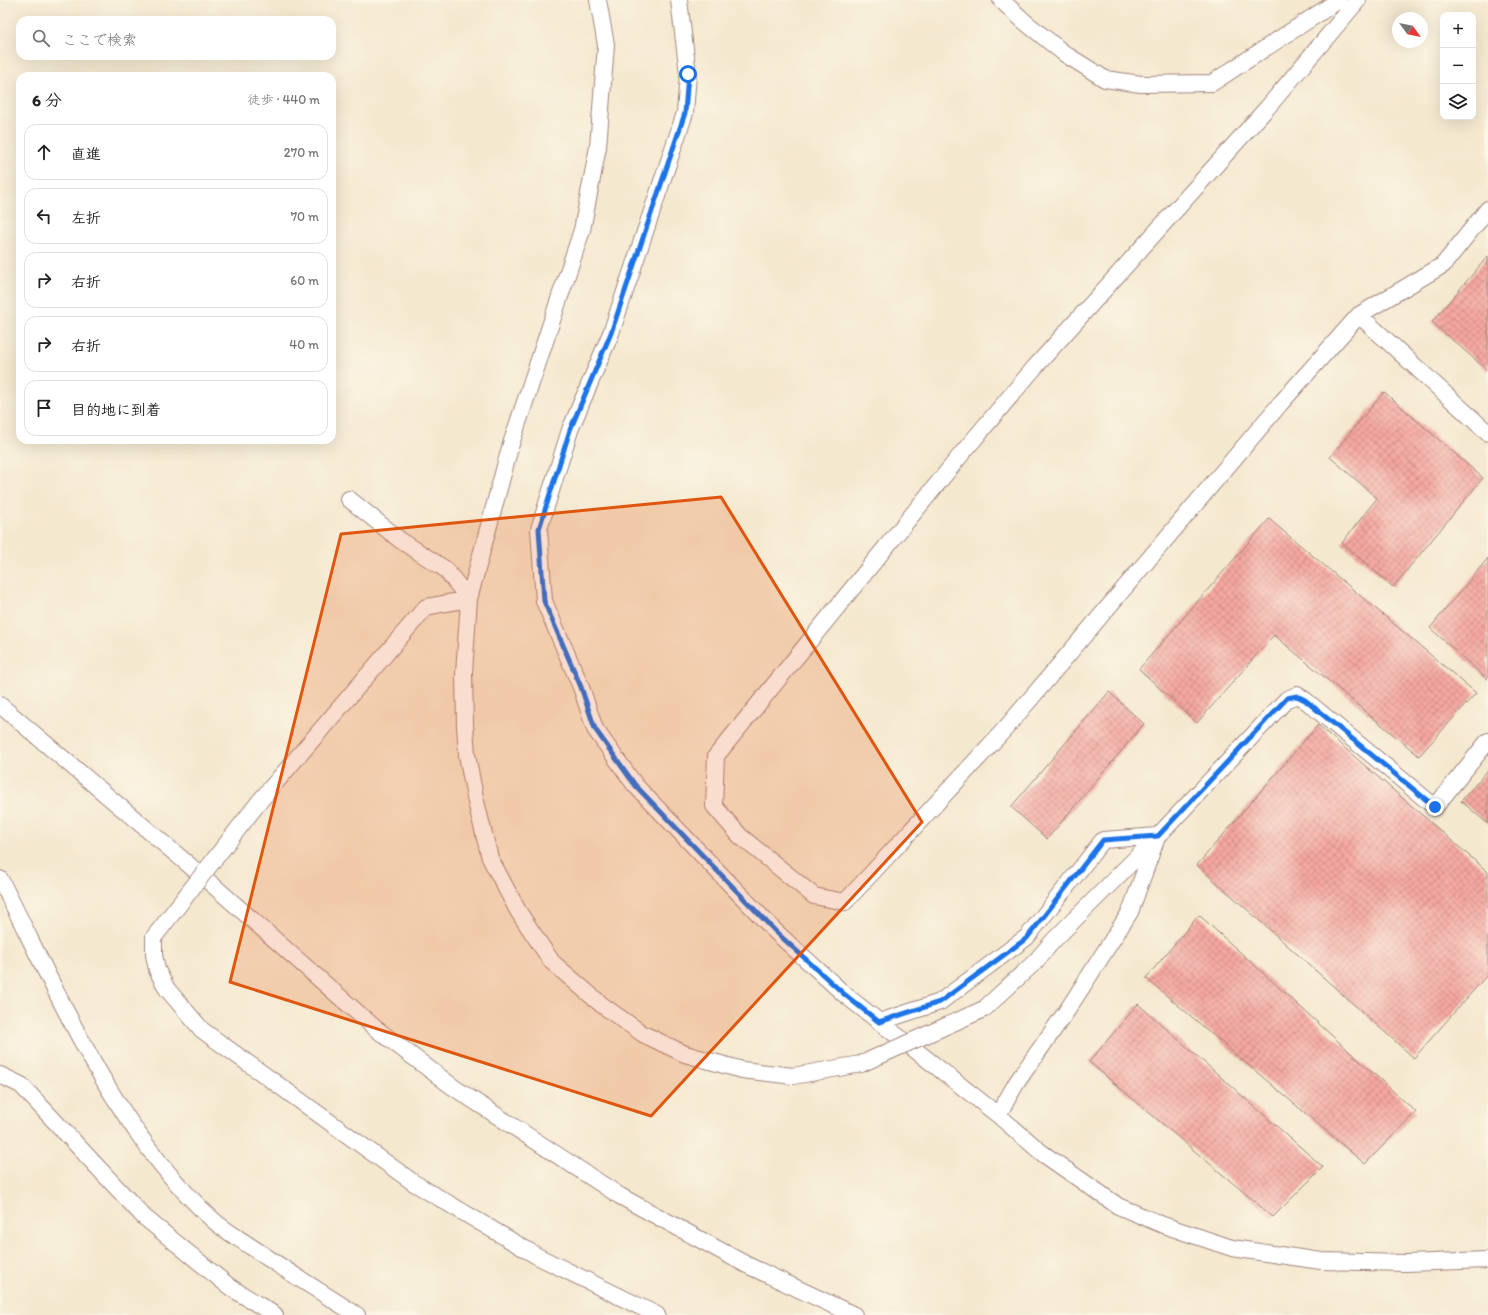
<!DOCTYPE html>
<html lang="ja">
<head>
<meta charset="utf-8">
<style>
	:root { --surface:#fff; --page:#f2f2f2; --text:#202124; --muted:#757577; --line:#e0e0e0 }
	body { margin:0; font-family:Itim,"Klee One",sans-serif; background:var(--page); color:var(--text) }
	.controls { position:absolute; right:12px; top:12px; display:grid; overflow:hidden; border-radius:8px; box-shadow:0 4px 16px #0002 }
	.controls button { width:36px; height:36px; display:grid; place-items:center; padding:0; border:0; border-bottom:1px solid var(--line); background:var(--surface); color:var(--text); font:20px sans-serif }
	.compass { position:absolute; left:1392px; top:12px; width:36px; height:36px; border-radius:50%; background:var(--surface); box-shadow:0 4px 16px #0002; rotate:123deg }
	.stop { position:absolute; width:12px; height:12px; margin:-9px; border:3px solid #1a73e8; border-radius:50%; background:#fff }
	.stop.end { background:#1a73e8; border-color:#fff; box-shadow:0 1px 4px #0008 }
	.list { margin:0; padding:0; list-style:none }
	h2 { display:flex; justify-content:space-between; align-items:center; height:52px; margin:0; padding:0 16px; font-size:17px }
	h2 small { font-size:13px; font-weight:400; color:var(--muted) }
	.list li { display:grid; grid-template-columns:26px 1fr auto; gap:12px; align-items:center; box-sizing:border-box; height:56px; margin:0 8px 8px; padding:0 8px; border:1px solid var(--line); border-radius:12px }
	.list b { display:block; font-size:15px; white-space:nowrap }
	.list em { font-size:13px; font-style:normal; color:var(--muted) }
	.icon { flex:none; width:22px; height:22px; fill:none; stroke:currentColor; stroke-width:2; stroke-linecap:round; stroke-linejoin:round }
	.map { position:relative; flex:none; width:1488px; height:1315px; overflow:hidden }
	.search { position:absolute; background:var(--surface); box-shadow:0 4px 16px #0002; left:16px; top:16px; width:320px; height:44px; display:flex; align-items:center; gap:10px; box-sizing:border-box; padding:0 14px; border-radius:12px; color:var(--muted); font-size:15px }
	.panel { position:absolute; background:var(--surface); box-shadow:0 4px 16px #0002; left:16px; top:72px; width:320px; height:372px; border-radius:12px }
	.map>svg:first-child { display:block }
	.building { fill:url(#building-cross-hatch) }
	.lines { fill:none; stroke-linecap:round; stroke-linejoin:round }
	.lane-casing { stroke:#9f847d; stroke-width:18 }
	.lane { stroke:#fff; stroke-width:16 }
	.lane-bridge-casing { stroke:#9f847d; stroke-width:18; stroke-linecap:butt }
	.lane-bridge { stroke:#fff; stroke-width:16 }
	.route { stroke:#1a73e8; stroke-width:5 }
	.marked { fill:#e0560e; fill-opacity:0.2; stroke:#e0560e; stroke-width:3; stroke-linejoin:round }
</style>
</head>
<body>
<div class="map">
<svg width="1488" height="1315" viewBox="0 0 1488 1315">
	<defs>
		<pattern id="building-cross-hatch" width="8" height="8" patternUnits="userSpaceOnUse"><rect width="8" height="8" fill="#f5a8a1"/><path d="M0 0l8 8M0 8l8-8" fill="none" stroke="#c88883"/></pattern>
	</defs>
	<rect width="100%" height="100%" fill="#fcf5e5"/>
	<filter id="ink" filterUnits="userSpaceOnUse"><feTurbulence type="fractalNoise" baseFrequency=".025" numOctaves="2"/><feDisplacementMap in="SourceGraphic" scale="8" xChannelSelector="R" yChannelSelector="G"/><feConvolveMatrix kernelMatrix="1 2 1 2 8 2 1 2 1" color-interpolation-filters="sRGB"/></filter>
	<filter id="wash" filterUnits="userSpaceOnUse"><feTurbulence type="fractalNoise" baseFrequency=".012" numOctaves="4" result="noise"/><feDisplacementMap in="SourceGraphic" scale="16" xChannelSelector="R" yChannelSelector="G"/><feGaussianBlur stdDeviation="0.9" result="paint"/><feColorMatrix in="noise" values="0 0 0 0 0 0 0 0 0 0 0 0 0 0 0 0 0 1.4 0 .05"/><feComposite in="paint" operator="in"/></filter>
	<g filter="url(#wash)">
		<rect width="100%" height="100%" fill="#f4e8cf"/>
		<g id="blocks">
			<path class="building" d="M1488,256V371L1432,322Z
				M1384,392L1483,478L1393,587L1342,543L1377,498L1330,457Z
				M1269,519L1476,693L1419,756L1274,635L1197,723L1139,669Z
				M1488,558V677L1487,679L1430,628Z
				M1109,692L1144,724L1047,839L1011,807Z
				M1318,725L1488,872V974L1414,1058L1197,865Z
				M1488,770V824L1461,801Z
				M1199,915L1416,1112L1365,1164L1146,978Z
				M1138,1004L1323,1167L1273,1217L1089,1062Z"/>
		</g>
	</g>
	<g filter="url(#ink)">
		<use href="#blocks" fill-opacity="0" stroke="#9f847d" stroke-width="1"/>
		<g class="lines">
			<g class="lane-casing">
				<path id="lane" d="M598,0L606,45L598,147L582,230L511,444L469,599L464,673L465,726L467,755L476,802L490,858L518,911L552,962L602,1005L643,1034L685,1054L742,1070L793,1076L861,1064
					M679,0L688,74L685,113L611,333L570,430L539,529L544,601L581,687L595,729L635,785L776,932L844,994L998,1115L1042,1153L1118,1206L1163,1225L1232,1248L1321,1261L1406,1263L1488,1260
					M1001,0L1025,22L1065,54L1105,79L1141,84L1212,83L1339,0
					M1358,0L1267,108L1035,367L964,451L716,756L714,806L740,836L814,896L845,902L1005,729L1280,404L1359,315L1443,265L1488,209
					M1359,315L1488,433
					M349,499L400,540L445,569L469,599
					M0,705L215,887L375,1028L453,1087L620,1196L747,1265L854,1315
					M259,802L426,607L469,599
					M0,879C59,994 115,1132 213,1220C225,1231 240,1239 253,1248C287,1271 322,1293 357,1315
					M154,937V955L157,970L167,989L202,1030L414,1183L537,1256L657,1315
					M984,1009L1035,962L1053,941L1158,836L1287,699L1297,695L1305,700L1435,807L1488,741
					M879,1022L940,1002L1027,937L1103,840L1158,836
					M0,1075L21,1085L144,1217L230,1287L275,1315
					M998,1115L1017,1082L1068,1009L1130,912L1156,840"/>
			</g>
			<use href="#lane" class="lane"/>
			<g class="lane-bridge-casing">
				<path id="lane-bridge" d="M154,937L259,802
					M861,1064L984,1009"/>
			</g>
			<use href="#lane-bridge" class="lane-bridge"/>
		</g>
	</g>
	<g class="lines" filter="url(#ink)">
		<path class="route" d="M688,74L685,113L611,333L570,430L539,529L544,601L581,687L595,729L635,785L776,932L844,994L879,1022L940,1002L1027,938L1103,840L1158,836L1287,698L1297,696L1305,700L1435,807"/>
	</g>
	<path class="marked" d="M721,497L922,822L651,1116L230,982L341,534Z"/>
</svg>
<div class="controls">
<button>+</button>
<button>−</button>
<button><svg class="icon" aria-label="layers" viewBox="0 0 24 24"><path d="M12 4l9 5-9 5-9-5zM3 14l9 5 9-5"/></svg></button>
</div>
<svg class="compass" viewBox="-18 -18 36 36"><path d="M0-13l5 13h-10z" fill="#e53935"/><path d="M0 13l5-13h-10z" fill="#757577"/></svg>
<div class="stop" style="left:688px;top:74px"></div>
<div class="stop end" style="left:1435px;top:807px"></div>
<div class="search"><svg class="icon" aria-label="search" viewBox="0 0 24 24"><circle cx="10" cy="10" r="6"/><path d="M15 15l6 6"/></svg>ここで検索</div>
<section class="panel">
<h2>6 分<small>徒歩 · 440 m</small></h2>
<ul class="list">
<li><svg class="icon" aria-label="ahead" viewBox="0 0 24 24"><path d="M12 20V5M6 11l6-6 6 6"/></svg><div><b>直進</b></div><em>270 m</em></li>
<li><svg class="icon" aria-label="left" viewBox="0 0 24 24"><path d="M17 20v-9H6M10 6l-5 5 5 5"/></svg><div><b>左折</b></div><em>70 m</em></li>
<li><svg class="icon" aria-label="right" viewBox="0 0 24 24"><path d="M7 20v-9h11M14 6l5 5-5 5"/></svg><div><b>右折</b></div><em>60 m</em></li>
<li><svg class="icon" aria-label="right" viewBox="0 0 24 24"><path d="M7 20v-9h11M14 6l5 5-5 5"/></svg><div><b>右折</b></div><em>40 m</em></li>
<li><svg class="icon" aria-label="arrive" viewBox="0 0 24 24"><path d="M6 21V4h12l-3 4 3 4H6"/></svg><div><b>目的地に到着</b></div></li>
</ul>
</section>
</div>
</body>
</html>
